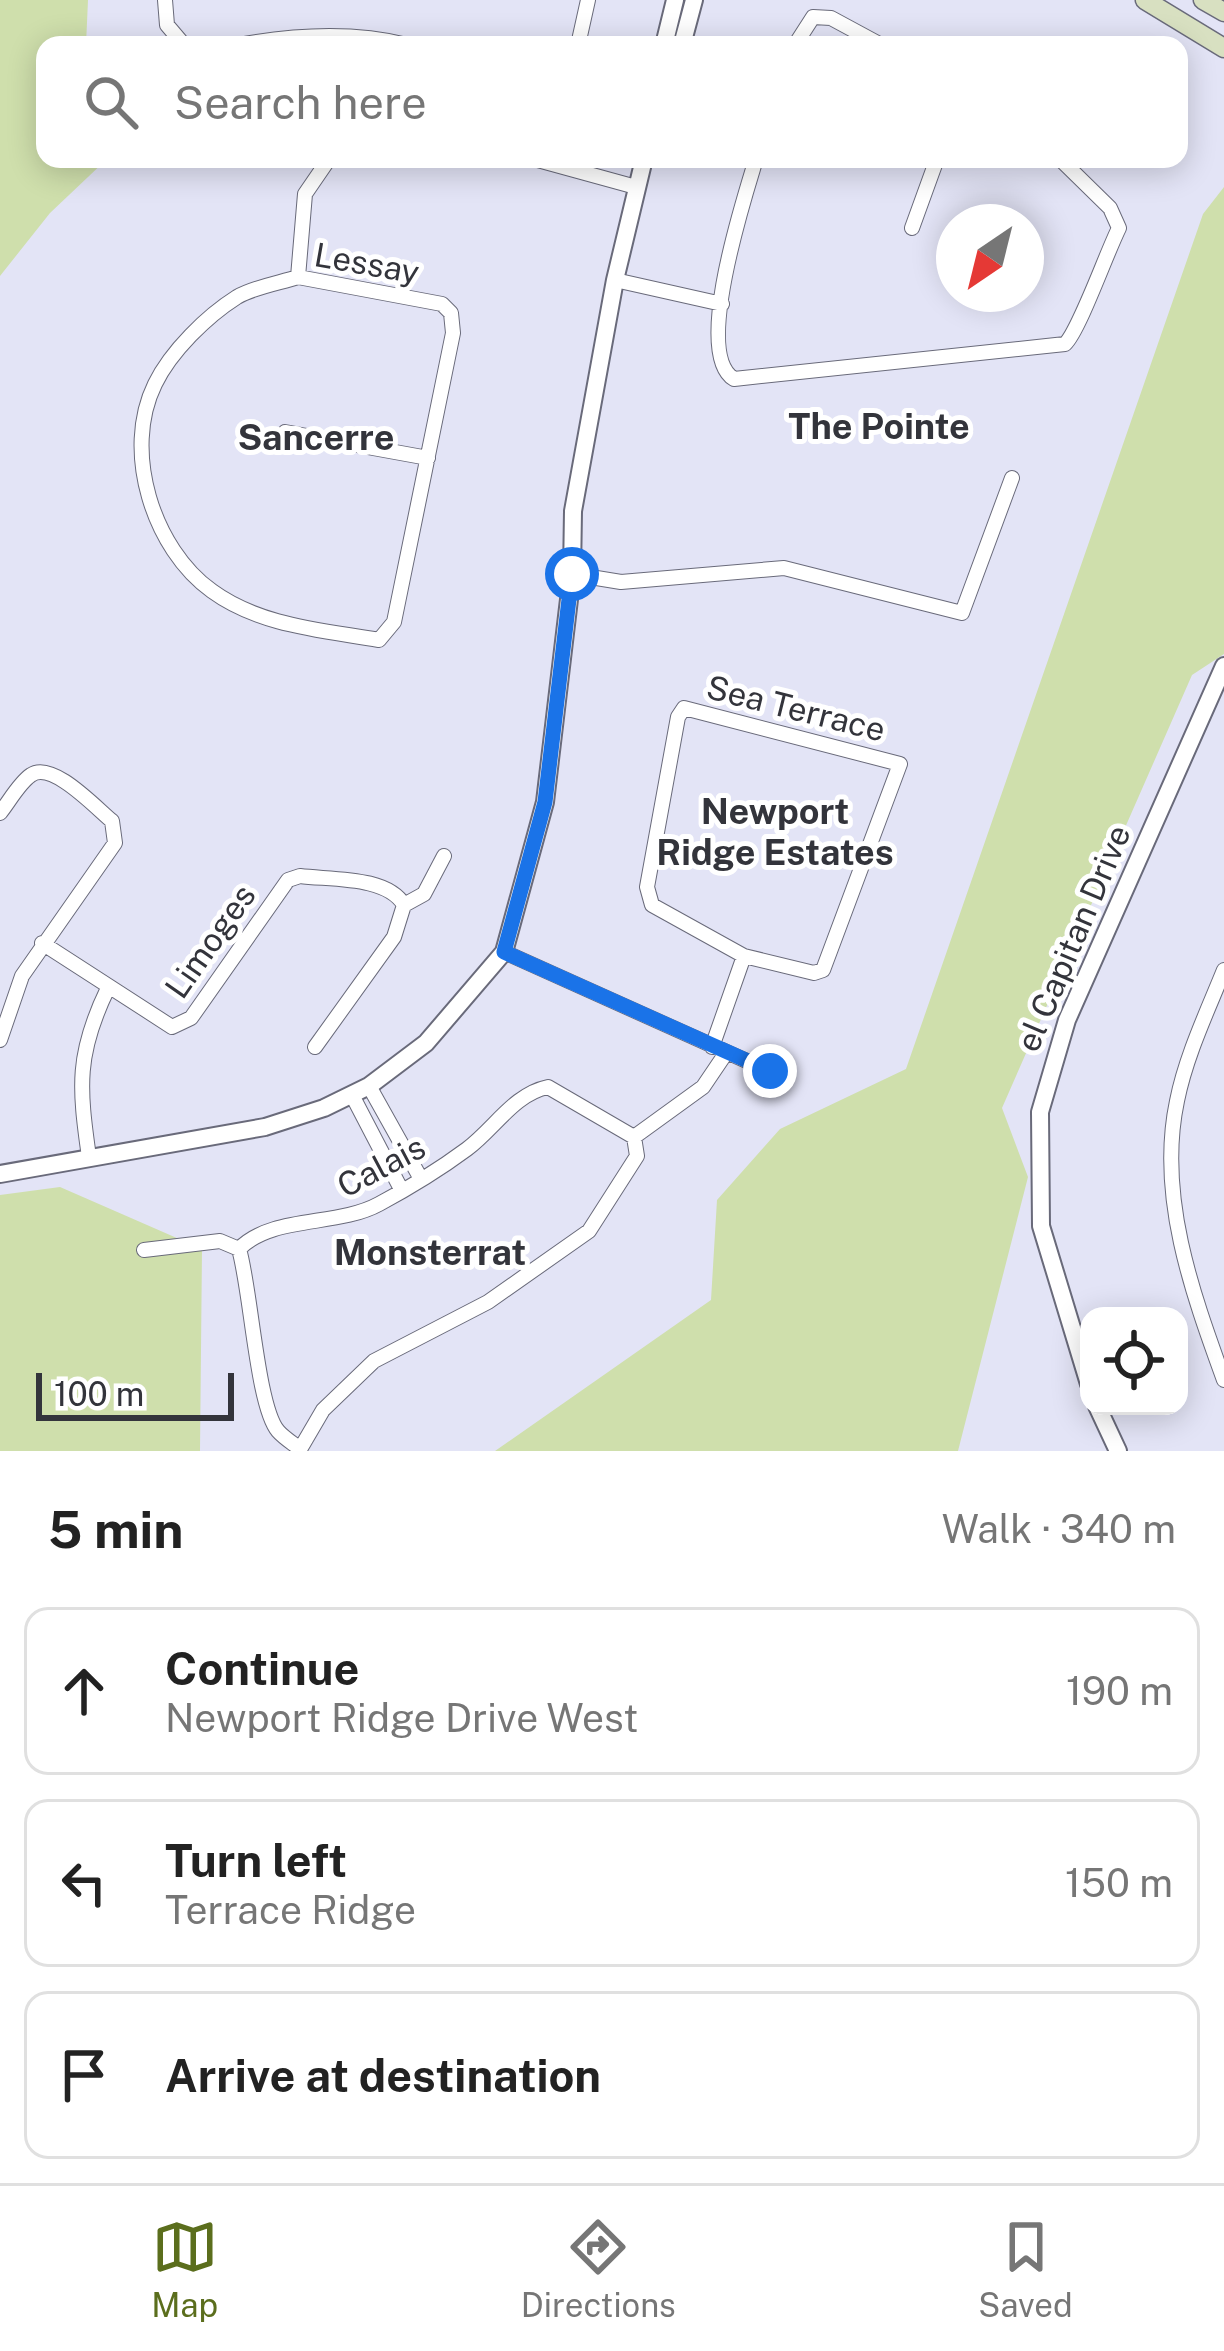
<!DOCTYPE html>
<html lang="en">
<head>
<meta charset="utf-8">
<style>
	:root { --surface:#fff; --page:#f2f2f2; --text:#222; --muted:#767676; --line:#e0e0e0; --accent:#5b6e1d }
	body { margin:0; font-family:"Public Sans",sans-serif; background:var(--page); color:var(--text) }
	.controls { position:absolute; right:36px; bottom:36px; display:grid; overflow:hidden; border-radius:24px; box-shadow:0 6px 30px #0003 }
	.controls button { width:108px; height:108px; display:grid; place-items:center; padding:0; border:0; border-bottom:3px solid var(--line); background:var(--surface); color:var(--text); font:60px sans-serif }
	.compass { position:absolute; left:936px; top:204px; width:108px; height:108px; border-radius:50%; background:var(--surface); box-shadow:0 6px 30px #0003; rotate:215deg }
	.scale { position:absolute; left:36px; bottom:30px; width:198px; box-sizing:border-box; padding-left:12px; border:6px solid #33343b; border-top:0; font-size:33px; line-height:42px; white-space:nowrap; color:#33343b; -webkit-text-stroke:9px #fff; paint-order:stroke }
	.stop { position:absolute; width:36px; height:36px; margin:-27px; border:9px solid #1a73e8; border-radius:50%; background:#fff }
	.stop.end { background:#1a73e8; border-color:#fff; box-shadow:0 3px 12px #0008 }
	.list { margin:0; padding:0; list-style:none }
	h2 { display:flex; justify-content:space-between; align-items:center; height:156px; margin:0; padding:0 48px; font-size:51px }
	h2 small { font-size:39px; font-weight:400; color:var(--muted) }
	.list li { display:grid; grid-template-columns:78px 1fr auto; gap:36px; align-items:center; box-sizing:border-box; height:168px; margin:0 24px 24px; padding:0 24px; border:3px solid var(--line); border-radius:24px }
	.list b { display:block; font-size:45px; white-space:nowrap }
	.list p { margin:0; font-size:39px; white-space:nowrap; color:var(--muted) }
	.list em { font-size:39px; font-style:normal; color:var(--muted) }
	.icon { flex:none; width:66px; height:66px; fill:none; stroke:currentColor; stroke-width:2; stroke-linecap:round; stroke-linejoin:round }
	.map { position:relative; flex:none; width:1224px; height:1451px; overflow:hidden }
	.search { position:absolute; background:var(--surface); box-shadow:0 6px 30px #0003; left:36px; right:36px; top:36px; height:132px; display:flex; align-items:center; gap:30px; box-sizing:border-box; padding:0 42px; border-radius:24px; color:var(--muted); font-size:45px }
	.sheet { height:732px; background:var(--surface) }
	nav { display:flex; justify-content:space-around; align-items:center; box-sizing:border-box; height:168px; border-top:3px solid var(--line); background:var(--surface); font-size:33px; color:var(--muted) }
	nav a { display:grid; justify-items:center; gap:6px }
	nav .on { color:var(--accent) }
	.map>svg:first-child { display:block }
	.green { fill:#cfdfac }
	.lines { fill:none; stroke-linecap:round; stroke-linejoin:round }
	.minor-casing { stroke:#696a7a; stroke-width:16 }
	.tertiary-casing { stroke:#696a7a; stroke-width:20 }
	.secondary-casing { stroke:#696a7a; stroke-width:21 }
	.minor { stroke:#fff; stroke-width:14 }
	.tertiary { stroke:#fff; stroke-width:16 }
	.secondary { stroke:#d8e0c1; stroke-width:18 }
	.route { stroke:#1a73e8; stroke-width:15 }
	.labels { text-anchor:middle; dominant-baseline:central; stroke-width:10; stroke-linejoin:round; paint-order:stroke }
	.street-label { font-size:33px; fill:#33343b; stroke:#fff }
	.neighbourhood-label { font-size:36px; font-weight:bold; fill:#33343b; stroke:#fff }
</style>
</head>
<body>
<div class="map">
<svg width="1224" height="1451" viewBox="0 0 1224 1451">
	<rect width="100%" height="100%" fill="#e3e4f6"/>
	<path class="green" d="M0,0H88L86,45H45V159H107L50,213L0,276Z
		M1224,187V654L1192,675L1002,1108L1028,1177L958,1451H495L711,1300L717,1200L780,1129L906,1069L1203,214Z
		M60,1187L202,1249L200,1451H0V1195Z"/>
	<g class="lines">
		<g class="minor-casing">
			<path id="minor" d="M165,0L167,25L184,45
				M238,45C293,35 352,31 407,45
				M578,45L588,0
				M795,45L813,17L831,18L881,45
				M534,159L636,187
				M756,159C744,199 693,354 734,379L1065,344C1079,331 1106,254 1119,228L1110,208L1060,159
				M912,228L937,159
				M298,277L442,304L451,313L453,333L394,622L379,640C322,630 260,626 212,591C153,549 122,451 155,384C171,351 207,316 237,297C254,287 279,283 298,277Z
				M298,277L305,194L329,159
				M615,280L722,304
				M285,432L428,458
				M572,574L621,582L784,568L962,613L1012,478
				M684,708L900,764L823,970L814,973L744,956L652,905L647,887L678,717Z
				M0,813C9,802 19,783 31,775C52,760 96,808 112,821L115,843L22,976L0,1040
				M404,905L424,894L444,856
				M42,943L172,1027L191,1018L288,880L300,876C331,880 387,876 404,905
				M504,952L769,1071
				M1224,970C1207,1012 1186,1056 1177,1101C1157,1195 1192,1292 1224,1380
				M315,1047L394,937L404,905
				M712,1047L744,956
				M369,1086L421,1179
				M352,1095L402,1191
				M634,1137L703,1087L726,1053
				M89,1157C79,1087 76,1054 108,988
				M239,1249C272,1215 337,1227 379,1204C409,1188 440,1169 467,1149C495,1128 514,1094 548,1087L634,1137L637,1156L589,1231L488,1302L374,1361L323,1410L299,1451
				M239,1249C251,1290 257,1406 278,1431C284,1438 294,1444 300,1449
				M144,1250L220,1241L239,1249"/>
		</g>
		<g class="tertiary-casing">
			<path id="tertiary" d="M664,45L675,0
				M682,45L694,0
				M0,1174L265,1127L324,1108L369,1086L426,1043L504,952L545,802L572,574L573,511L615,280L644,159
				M1089,1384L1041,1226L1040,1112L1067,1020L1224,666
				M1097,1406L1118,1451"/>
		</g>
		<g class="secondary-casing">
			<path id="secondary" d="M1145,0L1224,48
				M1203,0L1224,12"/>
		</g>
		<use href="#minor" class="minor"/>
		<use href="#tertiary" class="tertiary"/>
		<use href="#secondary" class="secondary"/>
	</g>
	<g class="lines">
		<path class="route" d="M572,574L545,802L504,952L770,1071"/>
	</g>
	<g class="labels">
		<g class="street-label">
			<text transform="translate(367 263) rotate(10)">Lessay</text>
			<text transform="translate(796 708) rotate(14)">Sea Terrace</text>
			<text transform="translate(1073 938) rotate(-67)">el Capitan Drive</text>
			<text transform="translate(210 941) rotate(-55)">Limoges</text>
			<text transform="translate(381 1166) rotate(-28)">Calais</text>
		</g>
		<g class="neighbourhood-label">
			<text x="879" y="426">The Pointe</text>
			<text x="316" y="437">Sancerre</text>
			<text x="775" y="811">Newport<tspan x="775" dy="41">Ridge Estates</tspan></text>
			<text x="430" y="1252">Monsterrat</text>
		</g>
	</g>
</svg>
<div class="controls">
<button><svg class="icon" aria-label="locate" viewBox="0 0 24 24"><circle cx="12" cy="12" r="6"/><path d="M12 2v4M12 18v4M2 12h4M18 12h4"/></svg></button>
</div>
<svg class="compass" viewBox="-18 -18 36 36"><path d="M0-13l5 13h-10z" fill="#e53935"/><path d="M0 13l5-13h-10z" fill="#767676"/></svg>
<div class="scale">100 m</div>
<div class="stop" style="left:572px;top:574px"></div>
<div class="stop end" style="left:770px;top:1071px"></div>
<div class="search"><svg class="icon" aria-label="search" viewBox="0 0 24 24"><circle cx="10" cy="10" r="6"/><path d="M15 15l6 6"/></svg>Search here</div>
</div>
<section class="sheet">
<h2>5 min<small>Walk · 340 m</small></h2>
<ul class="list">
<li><svg class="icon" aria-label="ahead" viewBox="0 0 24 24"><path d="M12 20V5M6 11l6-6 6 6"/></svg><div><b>Continue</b><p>Newport Ridge Drive West</p></div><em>190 m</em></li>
<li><svg class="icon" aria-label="left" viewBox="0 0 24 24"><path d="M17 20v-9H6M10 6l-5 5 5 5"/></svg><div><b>Turn left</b><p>Terrace Ridge</p></div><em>150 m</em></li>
<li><svg class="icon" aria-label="arrive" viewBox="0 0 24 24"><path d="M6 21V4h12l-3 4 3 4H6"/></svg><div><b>Arrive at destination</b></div></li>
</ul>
</section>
<nav>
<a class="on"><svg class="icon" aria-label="map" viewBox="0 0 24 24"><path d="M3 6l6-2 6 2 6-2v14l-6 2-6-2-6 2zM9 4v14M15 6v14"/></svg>Map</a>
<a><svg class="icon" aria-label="directions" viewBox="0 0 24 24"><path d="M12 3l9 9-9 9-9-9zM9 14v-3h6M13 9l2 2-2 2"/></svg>Directions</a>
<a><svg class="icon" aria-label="saved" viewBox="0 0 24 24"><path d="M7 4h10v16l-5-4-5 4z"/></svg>Saved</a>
</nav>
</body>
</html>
